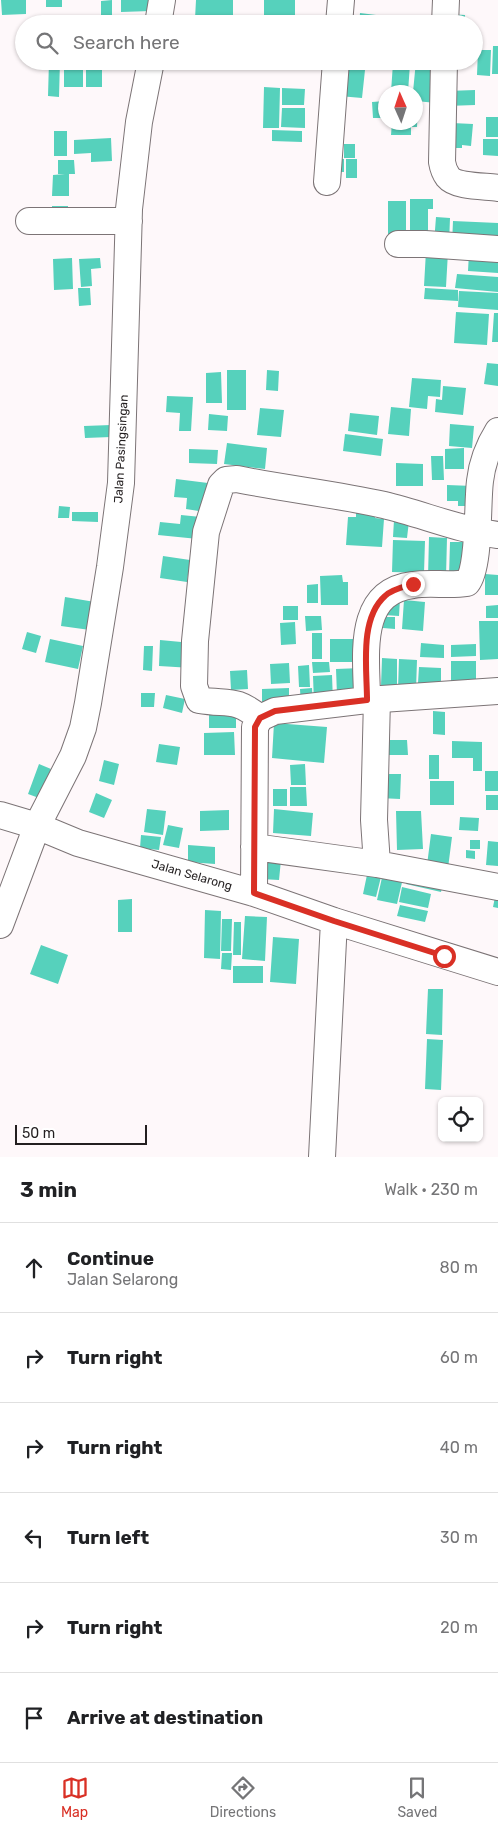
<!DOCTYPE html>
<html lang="en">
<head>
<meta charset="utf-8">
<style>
	:root { --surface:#fff; --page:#f2f2f2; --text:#202124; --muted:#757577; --line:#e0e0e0; --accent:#d93025 }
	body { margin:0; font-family:Rubik,sans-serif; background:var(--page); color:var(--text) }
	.controls { position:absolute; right:15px; bottom:15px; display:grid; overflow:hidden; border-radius:8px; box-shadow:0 1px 4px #0004 }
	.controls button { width:45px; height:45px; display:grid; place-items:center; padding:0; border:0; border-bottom:1px solid var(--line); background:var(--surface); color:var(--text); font:25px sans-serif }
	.compass { position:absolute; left:378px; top:85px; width:45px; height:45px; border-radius:50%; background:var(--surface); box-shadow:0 1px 4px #0004; rotate:357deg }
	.scale { position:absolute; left:15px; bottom:12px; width:132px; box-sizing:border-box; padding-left:5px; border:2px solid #231f20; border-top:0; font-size:14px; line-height:18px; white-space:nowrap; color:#231f20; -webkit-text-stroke:4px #fff; paint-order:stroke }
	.stop { position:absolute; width:15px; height:15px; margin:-11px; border:4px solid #d93025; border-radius:50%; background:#fff }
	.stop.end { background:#d93025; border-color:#fff; box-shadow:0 1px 5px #0008 }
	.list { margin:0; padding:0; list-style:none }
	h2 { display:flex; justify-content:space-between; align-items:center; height:65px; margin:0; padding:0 20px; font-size:21px }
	h2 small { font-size:16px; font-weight:400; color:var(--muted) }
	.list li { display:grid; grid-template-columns:32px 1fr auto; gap:15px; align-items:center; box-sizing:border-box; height:90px; padding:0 20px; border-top:1px solid var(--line) }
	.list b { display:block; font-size:19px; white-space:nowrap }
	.list p { margin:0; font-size:16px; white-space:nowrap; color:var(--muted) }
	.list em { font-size:16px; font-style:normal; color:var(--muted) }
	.icon { flex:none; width:28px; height:28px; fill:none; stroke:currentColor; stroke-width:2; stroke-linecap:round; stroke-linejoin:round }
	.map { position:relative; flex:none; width:498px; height:1157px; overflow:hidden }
	.search { position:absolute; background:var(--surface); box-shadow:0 1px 4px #0004; left:15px; right:15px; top:15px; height:55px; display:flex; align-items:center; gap:12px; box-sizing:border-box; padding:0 18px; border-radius:28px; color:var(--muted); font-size:19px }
	.sheet { height:605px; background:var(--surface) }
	nav { display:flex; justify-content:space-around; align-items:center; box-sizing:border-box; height:70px; border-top:1px solid var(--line); background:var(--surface); font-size:14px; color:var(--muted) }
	nav a { display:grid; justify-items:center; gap:2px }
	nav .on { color:var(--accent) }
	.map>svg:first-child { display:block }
	.building { fill:#56d1bc }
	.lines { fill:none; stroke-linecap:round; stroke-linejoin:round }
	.minor-casing { stroke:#7c7476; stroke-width:28 }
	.minor { stroke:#fff; stroke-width:26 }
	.route { stroke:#d93025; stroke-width:6 }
	.labels { text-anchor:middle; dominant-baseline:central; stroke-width:4.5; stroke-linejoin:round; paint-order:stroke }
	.street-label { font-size:12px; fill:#231f20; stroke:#fff }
</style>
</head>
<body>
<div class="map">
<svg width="498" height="1157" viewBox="0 0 498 1157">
	<rect width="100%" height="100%" fill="#fef8fa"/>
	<path class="building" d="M1,0H26V14L2,15Z
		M46,0H62V7H46Z
		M112,0V24H94L93,15H101V1Z
		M121,0H151V11L121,12Z
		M196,0H233V20L195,19Z
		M264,0H295V15H264Z
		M360,13L376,15L375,24H359Z
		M447,14L465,15V24H447Z
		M425,15L442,16L441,24H425Z
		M402,16L420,17V24H401Z
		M120,19H141V24H120Z
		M493,46H498V74H492Z
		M478,50H491L490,76L477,75Z
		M49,61H60L59,97L48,96Z
		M64,61H83V87H64Z
		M86,61H102V87H86Z
		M342,61H363L362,66L341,64Z
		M416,61H439L436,103L416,101V92H413Z
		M393,63L410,64L408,92H391Z
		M341,68L365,70L362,98L339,96Z
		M264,87L280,88L279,128H263Z
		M282,88L305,89L304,105H282Z
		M475,90V105L447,106V91Z
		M386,101V118H373L372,102Z
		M416,103H418L417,127H411V135H391L392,122H416Z
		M282,108H305V128L281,127Z
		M486,117H498V137H486Z
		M452,123L473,124L471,146L462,145V148H451Z
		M272,130L302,131V142L272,141Z
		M54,131H67V156H54Z
		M111,138L112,161L91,162V153L74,154V140Z
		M483,139H498V156L483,155Z
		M344,144H355V158H344Z
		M336,159H344V172H337Z
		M346,159H357V178H346Z
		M58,160H74L75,174H69V196H52L53,175L65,174H58Z
		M410,199H433V209H428V237H410Z
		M388,201H406V235H388Z
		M52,206H68V216H52Z
		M436,217L450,218L449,244L434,243Z
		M453,221L498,223V246L452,244Z
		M426,251L448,252L446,287L424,286Z
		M469,253L498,256V273L468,271Z
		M72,258L73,289L54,290L53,259Z
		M100,258L101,268L91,269L92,286L81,287L79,259Z
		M457,274L498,277V292L455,288Z
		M78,288H90L91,305L79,306Z
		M425,288L458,290V301L424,299Z
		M459,291L498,293V310L458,307Z
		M456,312L489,314L487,345L454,343Z
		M494,313H498V342H492Z
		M487,363L498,364V386L484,384Z
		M227,370H246V410H227Z
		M267,370L279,371L278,391L266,390Z
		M221,372L222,403H206V373Z
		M412,378L441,380L440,397L428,396L427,409L409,407Z
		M443,386L466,388L463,415L435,412L436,399L442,400Z
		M167,396L193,397L191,431H179L180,413L166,412Z
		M391,407L411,409L409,436L388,434Z
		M260,408L284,410L281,437L257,435Z
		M350,413L379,416L377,435L348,431Z
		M209,414L228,416L227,431L208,430Z
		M450,424L474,426L472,448L449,446Z
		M111,425V437L85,438L84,426Z
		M345,434L383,439L381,456L343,451Z
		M227,443L267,448L265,469L224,464Z
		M464,448V469H445V449Z
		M189,449L218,450L217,464L189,463Z
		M431,456H443L444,480H432Z
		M396,463L423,464V486H396Z
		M176,479L208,483L205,512L186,509L187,498L174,497Z
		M447,485L473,486V506H458V501H447Z
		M59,506L70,507L69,518H58Z
		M356,506L376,507L375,518L384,519L382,547L346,545L348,517H356Z
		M72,512H98V522L72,521Z
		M181,515L201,517L198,539L158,535L160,522L180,524Z
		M394,520L409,521L407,538L393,537Z
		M429,537L447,538L446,577H428Z
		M393,540L425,541L424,573L392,572Z
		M450,542H468L467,577L449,576Z
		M163,556L190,560L187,582L160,578Z
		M485,574L498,575V595H485Z
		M342,575L343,582H348V605H321L320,576Z
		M318,584V603H307V585Z
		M65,597L95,602L90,630L61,626Z
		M400,599L399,616L384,615Z
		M404,600L425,602L423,631L402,629Z
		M498,605V618H486V606Z
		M283,606H298V620H283Z
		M305,616H321L322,630L306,631Z
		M384,617H395V629L383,628Z
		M479,621H498V659L480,660Z
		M295,622L296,644L281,645L280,623Z
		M27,632L41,636L36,653L22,649Z
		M312,633H322V659H312Z
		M50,639L83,646L78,669L45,662Z
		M330,639H357L358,662H330Z
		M160,640L192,643V668L159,666Z
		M421,643L444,645V658L420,657Z
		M476,644V656L451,657V645Z
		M144,646H153L152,671L143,670Z
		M382,658L397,659V686H381Z
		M399,659L417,660L416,690L398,689Z
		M451,661H476V682H451Z
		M312,662H329L330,672L313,673Z
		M289,663L290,683L271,684L270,664Z
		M309,665L310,687H299L298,666Z
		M419,667L441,668V685L418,683Z
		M361,668V694L337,695L336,669Z
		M247,670L248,689L231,690L230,671Z
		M332,675L333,702L314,703L313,676Z
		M289,688V701L262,702V689Z
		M312,688L313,706L301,707L300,689Z
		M141,693H155L154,707H141Z
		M166,695L185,699L182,713L163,708Z
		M209,705H236V728H209Z
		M433,711L445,712V735L433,734Z
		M274,723L327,727L324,763L272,758Z
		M234,732L235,755H204V733Z
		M377,740H407L408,755H377Z
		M452,741L482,742V771H473V758H452Z
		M159,744L180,747L177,765L156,762Z
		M429,755H439V779H429Z
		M104,760L119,764L114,785L99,781Z
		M39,764L51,769L39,798L28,794Z
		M305,764L306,785H291L290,765Z
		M485,771H498V791H485Z
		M380,774H401L400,799L379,798Z
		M430,781H454V805H430Z
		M290,787H306L307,806H290Z
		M273,789H287V806H273Z
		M96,793L112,800L104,818L89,812Z
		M486,795H498V810H486Z
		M147,809L166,811L163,835L144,832Z
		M274,809L313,813L311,836L273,833Z
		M229,810V830L200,831V811Z
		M396,811H421L423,849L397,850Z
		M460,817L479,818L478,831L459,830Z
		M168,825L183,828L179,848L163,845Z
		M431,834L452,837L448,868L427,865Z
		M141,835L161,837L159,850L140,848Z
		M470,840H480V849H470Z
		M488,841L498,842V866L486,865Z
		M188,845L215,847V864L188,862Z
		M466,850L475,851V859L466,858Z
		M262,859L281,860L279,880L261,879Z
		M368,870L382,873L376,897L363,894Z
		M383,873L403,878L397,904L377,900Z
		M408,875L443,883L441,892L406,884Z
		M402,887L431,894L428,908L399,902Z
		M495,897H498V908L493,907Z
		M132,899V932H118V900Z
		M400,905L428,911L425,922L397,916Z
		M205,910L221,911L220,959L204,958Z
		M245,916L267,917L265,961L242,959Z
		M222,919H232L231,951H221Z
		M234,922H241V955H233Z
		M273,937L299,939L296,984L270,982Z
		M41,945L68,955L58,984L30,974Z
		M222,953H232L231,970L221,969Z
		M233,966H263V983H233Z
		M428,989H443L442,1035L426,1034Z
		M427,1039L443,1040L441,1090L425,1089Z"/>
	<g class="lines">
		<g class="minor-casing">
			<path id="minor" d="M158,24L162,0
				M339,24L341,0
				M445,24L446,0
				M444,61L442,162C443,168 445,173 448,177C456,187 486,186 498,188
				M327,182L336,61
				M29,221H129
				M398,244H425L498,249
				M367,700C367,658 355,592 413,585C430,582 449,586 467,583C480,567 477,504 480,481C482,463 488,447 498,431
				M260,718C234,697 229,705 199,700L194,686L195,641L206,532L221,485L226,480L237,479C286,489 335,494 384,505C422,514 459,530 498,535
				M0,815L37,826L78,843L254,893L334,921L498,972
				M254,847L377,864L498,887
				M377,864L374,820L377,699
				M254,893L255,727L260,718L275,711L367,700L498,691
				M0,925L37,826L73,756L83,728L88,703L110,567L121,483L129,209L139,122L151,61
				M322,1157L334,921"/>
		</g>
		<use href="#minor" class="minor"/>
	</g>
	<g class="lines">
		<path class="route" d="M413,584C404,587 392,589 385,596C359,619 367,669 367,700L275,711L260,718L255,727L254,893L334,921L444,956"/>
	</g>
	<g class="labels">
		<g class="street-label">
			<text transform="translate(121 449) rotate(-87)">Jalan Pasingsingan</text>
			<text transform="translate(192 875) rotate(16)">Jalan Selarong</text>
		</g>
	</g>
</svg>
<div class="controls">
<button><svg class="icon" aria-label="locate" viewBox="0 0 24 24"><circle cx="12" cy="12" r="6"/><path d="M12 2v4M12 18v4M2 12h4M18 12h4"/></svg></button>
</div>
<svg class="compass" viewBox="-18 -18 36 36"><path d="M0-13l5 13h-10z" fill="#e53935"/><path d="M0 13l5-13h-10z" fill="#757577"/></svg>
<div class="scale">50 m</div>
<div class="stop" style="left:444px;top:956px"></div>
<div class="stop end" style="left:413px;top:584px"></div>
<div class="search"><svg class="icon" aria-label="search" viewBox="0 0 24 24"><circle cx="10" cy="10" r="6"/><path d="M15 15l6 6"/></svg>Search here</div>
</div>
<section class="sheet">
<h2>3 min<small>Walk · 230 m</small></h2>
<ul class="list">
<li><svg class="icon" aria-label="ahead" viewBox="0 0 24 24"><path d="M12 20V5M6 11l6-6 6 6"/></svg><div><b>Continue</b><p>Jalan Selarong</p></div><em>80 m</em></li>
<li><svg class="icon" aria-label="right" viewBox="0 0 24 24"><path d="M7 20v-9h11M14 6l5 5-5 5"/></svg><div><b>Turn right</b></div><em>60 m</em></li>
<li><svg class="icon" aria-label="right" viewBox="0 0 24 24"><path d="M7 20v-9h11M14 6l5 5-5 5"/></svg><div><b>Turn right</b></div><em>40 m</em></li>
<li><svg class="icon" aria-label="left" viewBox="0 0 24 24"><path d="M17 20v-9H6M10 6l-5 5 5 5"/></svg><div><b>Turn left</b></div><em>30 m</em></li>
<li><svg class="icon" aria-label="right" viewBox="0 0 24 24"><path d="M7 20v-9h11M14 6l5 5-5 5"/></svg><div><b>Turn right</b></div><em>20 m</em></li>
<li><svg class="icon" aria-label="arrive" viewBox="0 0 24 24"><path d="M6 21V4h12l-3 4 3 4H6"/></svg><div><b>Arrive at destination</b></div></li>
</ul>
</section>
<nav>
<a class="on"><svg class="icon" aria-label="map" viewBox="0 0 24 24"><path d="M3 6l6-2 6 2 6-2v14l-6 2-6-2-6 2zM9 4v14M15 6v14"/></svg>Map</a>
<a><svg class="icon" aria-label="directions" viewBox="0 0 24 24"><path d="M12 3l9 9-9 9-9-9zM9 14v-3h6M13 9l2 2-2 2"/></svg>Directions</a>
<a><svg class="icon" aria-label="saved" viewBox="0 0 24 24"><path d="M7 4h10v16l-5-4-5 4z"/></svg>Saved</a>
</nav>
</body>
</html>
